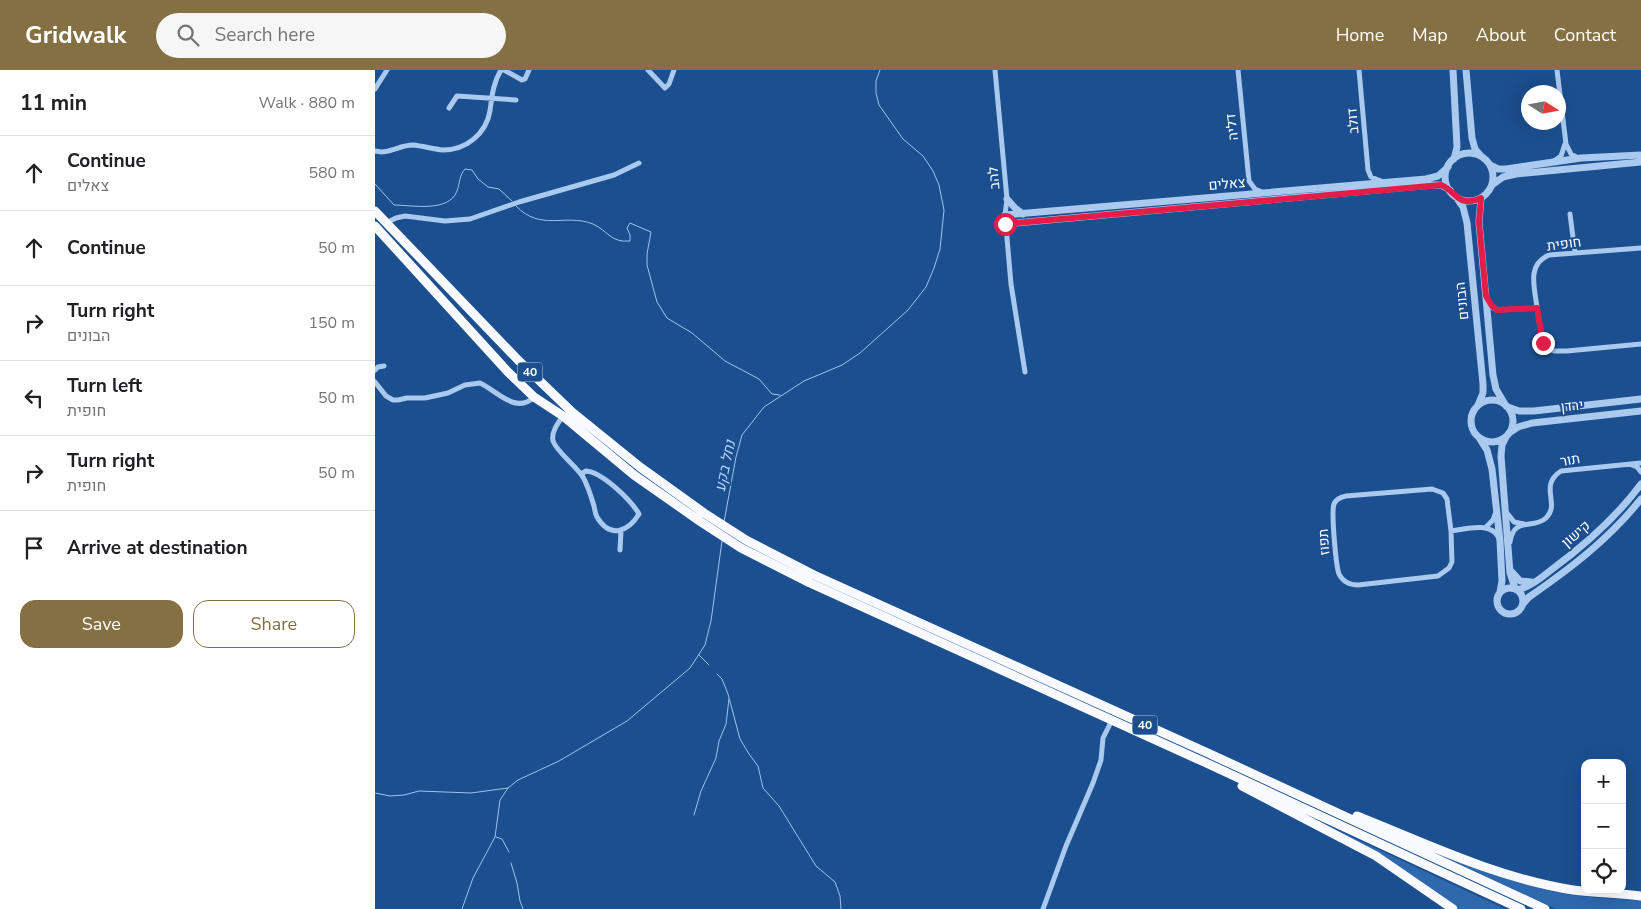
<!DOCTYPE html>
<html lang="en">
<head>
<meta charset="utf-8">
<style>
	:root { --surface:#fff; --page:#f6f6f6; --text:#202124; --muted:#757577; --line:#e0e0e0; --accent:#847042 }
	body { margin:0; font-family:"Nunito Sans",Heebo,sans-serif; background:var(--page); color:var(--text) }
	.controls { position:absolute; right:15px; bottom:15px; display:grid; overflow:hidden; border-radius:10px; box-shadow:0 5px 20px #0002 }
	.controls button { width:45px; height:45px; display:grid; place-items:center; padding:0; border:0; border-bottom:1px solid var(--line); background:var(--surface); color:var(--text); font:25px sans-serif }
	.compass { position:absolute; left:1146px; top:15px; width:45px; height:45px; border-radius:50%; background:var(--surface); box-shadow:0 5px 20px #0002; rotate:101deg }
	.stop { position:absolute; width:15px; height:15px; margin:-11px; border:4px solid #e11d48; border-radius:50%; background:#fff }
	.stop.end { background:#e11d48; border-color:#fff; box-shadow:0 1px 5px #0008 }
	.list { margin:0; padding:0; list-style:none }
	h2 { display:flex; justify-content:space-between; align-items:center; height:65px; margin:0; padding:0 20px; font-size:21px }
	h2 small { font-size:16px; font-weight:400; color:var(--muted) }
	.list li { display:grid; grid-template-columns:32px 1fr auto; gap:15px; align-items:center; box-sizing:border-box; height:75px; padding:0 20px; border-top:1px solid var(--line) }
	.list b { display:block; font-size:19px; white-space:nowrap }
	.list p { margin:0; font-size:16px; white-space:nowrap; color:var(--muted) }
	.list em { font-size:16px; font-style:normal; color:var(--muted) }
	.actions { display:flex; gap:10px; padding:15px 20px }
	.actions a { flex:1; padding:11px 0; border:1px solid var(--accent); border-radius:15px; text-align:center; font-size:18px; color:var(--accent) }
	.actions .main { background:var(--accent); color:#fff }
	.icon { flex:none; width:28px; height:28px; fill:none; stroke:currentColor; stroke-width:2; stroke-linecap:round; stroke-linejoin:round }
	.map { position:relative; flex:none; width:1266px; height:839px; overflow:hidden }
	header { display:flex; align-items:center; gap:30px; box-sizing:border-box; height:70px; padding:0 25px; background:var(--accent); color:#fff }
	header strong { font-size:24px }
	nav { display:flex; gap:28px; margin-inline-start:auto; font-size:18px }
	.search { width:350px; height:45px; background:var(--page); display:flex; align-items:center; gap:12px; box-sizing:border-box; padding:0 18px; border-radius:28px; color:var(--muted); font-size:19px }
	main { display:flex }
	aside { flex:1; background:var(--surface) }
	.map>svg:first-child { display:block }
	.green { fill:#2e69ad }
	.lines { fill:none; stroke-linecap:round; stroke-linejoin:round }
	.stream { stroke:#9cc4f0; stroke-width:1 }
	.minor { stroke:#a9c9ee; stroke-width:5 }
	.tertiary { stroke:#a9c9ee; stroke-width:7 }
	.trunk { stroke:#f8faff; stroke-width:9 }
	.route { stroke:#e11d48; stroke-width:6 }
	.labels { text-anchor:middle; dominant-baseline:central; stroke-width:4; stroke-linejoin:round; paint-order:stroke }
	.shield { fill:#1b4f8f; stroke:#bbcadd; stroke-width:1 }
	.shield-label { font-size:12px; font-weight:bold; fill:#fff }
	.street-label { font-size:14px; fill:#fff; stroke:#1b4f8f }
	.water-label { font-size:15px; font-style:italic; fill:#b5d3f5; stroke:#1b4f8f }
</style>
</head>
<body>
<header>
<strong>Gridwalk</strong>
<div class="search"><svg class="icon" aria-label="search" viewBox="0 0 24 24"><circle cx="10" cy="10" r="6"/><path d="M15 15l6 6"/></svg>Search here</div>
<nav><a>Home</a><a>Map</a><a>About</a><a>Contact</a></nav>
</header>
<main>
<aside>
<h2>11 min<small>Walk · 880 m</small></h2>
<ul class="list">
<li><svg class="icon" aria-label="ahead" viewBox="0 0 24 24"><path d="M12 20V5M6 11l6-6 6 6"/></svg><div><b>Continue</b><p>צאלים</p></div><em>580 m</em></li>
<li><svg class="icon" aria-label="ahead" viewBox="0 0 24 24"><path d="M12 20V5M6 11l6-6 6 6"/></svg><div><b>Continue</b></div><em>50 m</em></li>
<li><svg class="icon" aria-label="right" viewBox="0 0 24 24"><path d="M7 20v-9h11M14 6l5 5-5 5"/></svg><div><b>Turn right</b><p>הבונים</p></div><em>150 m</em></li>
<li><svg class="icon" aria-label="left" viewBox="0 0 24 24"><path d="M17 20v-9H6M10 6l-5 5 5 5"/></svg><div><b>Turn left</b><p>חופית</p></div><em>50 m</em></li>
<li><svg class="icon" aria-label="right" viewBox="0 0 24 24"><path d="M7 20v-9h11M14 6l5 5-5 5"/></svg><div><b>Turn right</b><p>חופית</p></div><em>50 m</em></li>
<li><svg class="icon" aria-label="arrive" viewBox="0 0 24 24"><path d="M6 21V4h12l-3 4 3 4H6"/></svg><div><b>Arrive at destination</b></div></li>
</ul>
<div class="actions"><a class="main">Save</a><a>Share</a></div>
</aside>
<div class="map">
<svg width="1266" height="839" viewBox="0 0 1266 839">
	<rect width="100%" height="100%" fill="#1b4f8f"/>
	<path class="green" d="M951,755L1130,839H1085L1003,784Z
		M1041,774C1084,791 1126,809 1171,820C1202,827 1234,829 1266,830V839H1181Z"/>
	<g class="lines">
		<path class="stream" d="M0,114L19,135C36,135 74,143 82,121C85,113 84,106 90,99L97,100L103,109L113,117L124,119L137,131
			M141,136C166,162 190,143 218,154C233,161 236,173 255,171V165L252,158L255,153L276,162L272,184V195L282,232L292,248L317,263L350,291L384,309L397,324L405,325
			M349,452L361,387L367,365L389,337L429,311L467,295L485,283L533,240L551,217L559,198L565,179L569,140L564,115L558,101L548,86L528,69L504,35L501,23V11L505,0
			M324,585L334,595
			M342,604L347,609L353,624L365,669L374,684L383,696L388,718L404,736L441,796L460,812L465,826L466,839
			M0,723L15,726L29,725L44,721L96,723L133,718
			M319,745L326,721L341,688L344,671L351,654L354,629
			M121,767L127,769L134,782
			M136,793L142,813L145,831L148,839
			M87,839L98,808L120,767L125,730L133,718L143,710L184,691L252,651L315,598L330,575L336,551L347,471"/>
		<path class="minor" d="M129,0L147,10L150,9L154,0
			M273,0L290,18L294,14L299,0
			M620,0L632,129L630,145L636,214L650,302
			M863,0L874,111L880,119L887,122
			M984,0L993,100L996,107L1006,111
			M1182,0L1191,74L1196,84L1203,88
			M0,19L12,0
			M74,38L82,26L141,30
			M0,81C13,85 24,75 38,75C48,76 58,79 68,80C91,80 111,64 115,41C117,26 118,13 126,0
			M1179,91L1186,86L1190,74
			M1195,144L1200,183
			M11,153L21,148L30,146L70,151L95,149L144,132L239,105L264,93
			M1112,228L1117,237L1122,240L1162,238C1160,218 1151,195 1174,185L1266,178
			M1162,238L1168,273L1171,278L1179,281H1192L1266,274
			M0,300L3,297L9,296
			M0,312L11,326L18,330H23L32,328H50L73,323L90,315L105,313C121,320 141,345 159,327
			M188,346C183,353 176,362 178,371C182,382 200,395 208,407C213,416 216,426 219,436C220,440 220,444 222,447C235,469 253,462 264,444C256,430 227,402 211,401L206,404
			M1257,395L1262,397L1266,402
			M1057,419L1068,423L1072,429L1076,461L1077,492L1074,498L1063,506L983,515C975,515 968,512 964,504C961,496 956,442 959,434C961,429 966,427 971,426Z
			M1132,443L1139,452L1149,454
			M1111,457L1118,450L1121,442
			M1076,461C1091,459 1116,451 1124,468
			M1135,472C1139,446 1158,460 1171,448C1186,434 1163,416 1186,401L1266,393
			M245,480L246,461
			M668,839L691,776L718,713L726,690L728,668L737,650"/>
		<path class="tertiary" d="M1078,0L1082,77L1079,89
			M1091,0L1097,68L1100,79L1106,86
			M1070 107a24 24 0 1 1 48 0a24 24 0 1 1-48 0Z
			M1115,95L1123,99H1131L1206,88L1266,85
			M1117,115L1128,107L1141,104L1266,92
			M1081,127L1088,137L1092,153L1108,314V323L1103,335
			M1106,128L1104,152L1118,305L1121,319L1131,336
			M632,129L640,138L648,144
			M630,145L1051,109L1063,106L1073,97
			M631,154L1057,115H1066L1075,120
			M1096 351a21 21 0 1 1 42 0a21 21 0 1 1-42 0Z
			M1133,337L1144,341H1159L1266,329
			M1134,363L1143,357L1157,353L1266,341
			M1131,367L1127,375L1126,386L1135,503L1140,518
			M1105,369L1112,380L1117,399L1125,471L1127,511L1125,522
			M1137,502L1145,511L1156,512
			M1122 531a13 13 0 1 1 26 0a13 13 0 1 1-26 0Z
			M1142,520C1155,517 1166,508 1176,500C1210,475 1241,448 1266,414
			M1148,534L1154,527C1196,498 1234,469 1266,429"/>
		<path class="trunk" d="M0,141L143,290L197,342L265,397L329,443L371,470L439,505L833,683L1170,839
			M0,156L132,301L159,327L188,346L259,405L326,452L366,478L435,513L829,692L1146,839
			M867,716L1001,786L1078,839
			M982,746C1052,774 1122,808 1198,820C1220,823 1243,823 1266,826"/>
	</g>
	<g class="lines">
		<path class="route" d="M630,154L1066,115C1083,122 1082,138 1106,128L1104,152L1111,226L1117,236L1122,240L1162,238L1168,273"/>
	</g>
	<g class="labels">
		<g class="shield">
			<rect x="142.5" y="292.5" width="25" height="19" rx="4"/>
			<rect x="757.5" y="645.5" width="25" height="19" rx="4"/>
		</g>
		<g class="shield-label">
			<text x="155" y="302">40</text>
			<text x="770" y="655">40</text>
		</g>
		<g class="street-label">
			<text transform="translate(978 51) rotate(-95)">דולב</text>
			<text transform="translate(857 57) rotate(-96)">דליה</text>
			<text transform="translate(619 108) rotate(-95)">להב</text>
			<text transform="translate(852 114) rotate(-5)">צאלים</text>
			<text transform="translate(1189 174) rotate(-8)">חופית</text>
			<text transform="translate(1087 231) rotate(-96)">הבונים</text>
			<text transform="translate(1197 336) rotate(-6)">ירדן</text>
			<text transform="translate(1195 390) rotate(-10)">תור</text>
			<text transform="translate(1201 464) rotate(-41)">קישון</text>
			<text transform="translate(949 472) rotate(-94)">תפוז</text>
		</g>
		<g class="water-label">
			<text transform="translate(350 396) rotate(-78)">נחל בקע</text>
		</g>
	</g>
</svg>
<div class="controls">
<button>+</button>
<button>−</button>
<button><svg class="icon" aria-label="locate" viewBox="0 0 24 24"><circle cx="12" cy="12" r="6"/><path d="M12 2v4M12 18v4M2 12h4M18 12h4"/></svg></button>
</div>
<svg class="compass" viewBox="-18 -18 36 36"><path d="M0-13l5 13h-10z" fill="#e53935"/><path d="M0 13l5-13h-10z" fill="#757577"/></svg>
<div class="stop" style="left:630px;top:154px"></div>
<div class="stop end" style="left:1168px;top:273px"></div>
</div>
</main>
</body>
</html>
